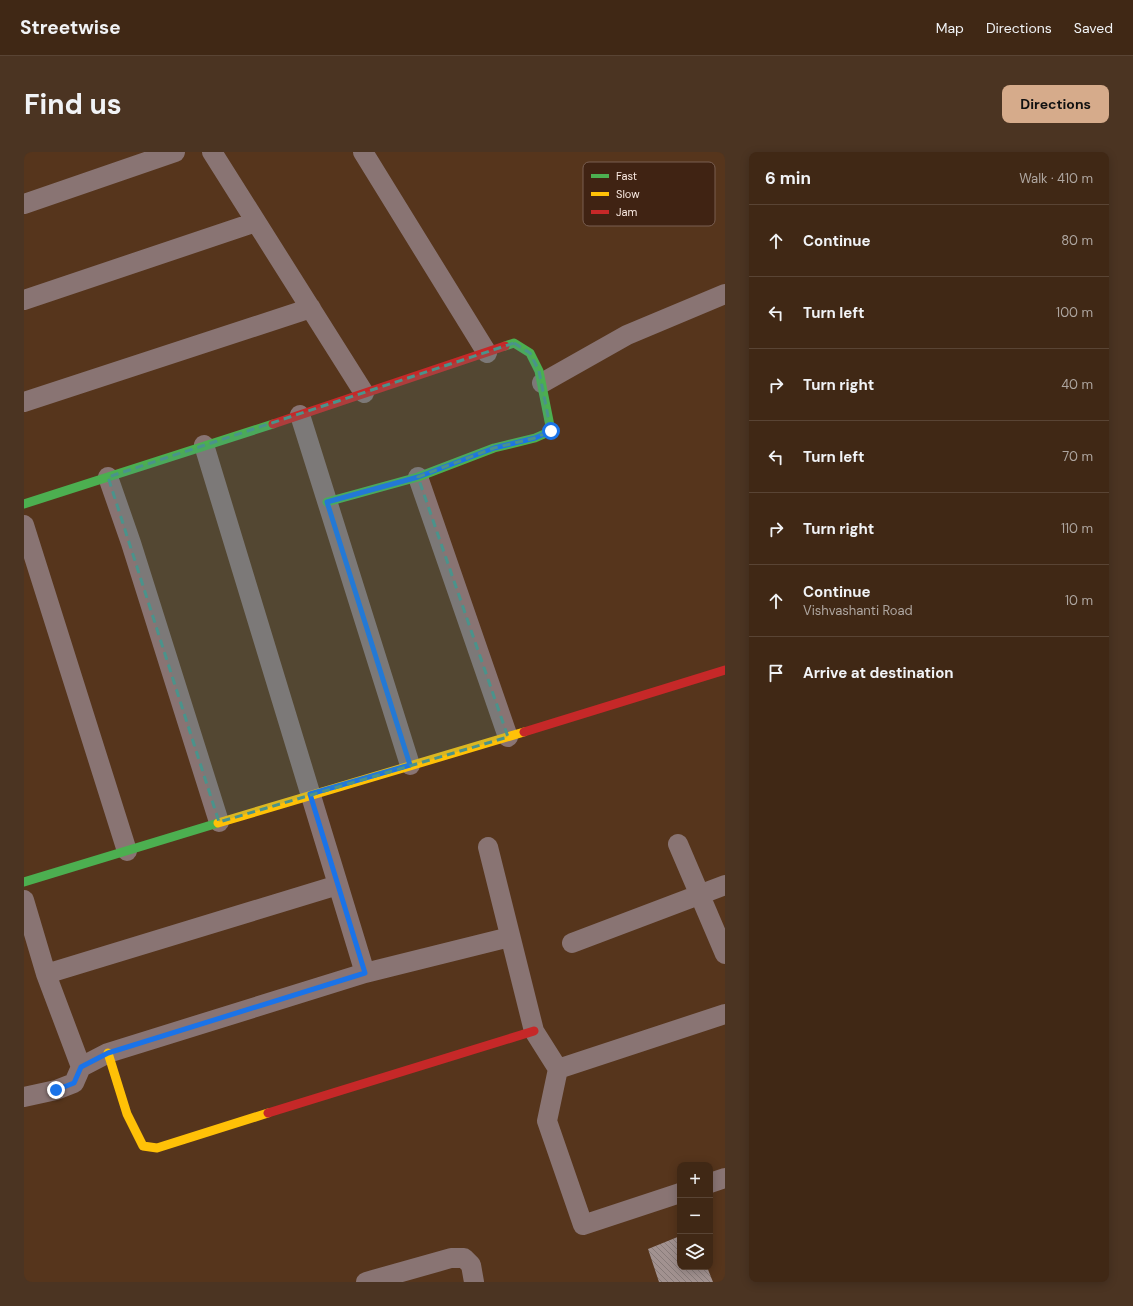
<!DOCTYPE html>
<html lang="en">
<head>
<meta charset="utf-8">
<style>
	:root { --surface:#402815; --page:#4b3422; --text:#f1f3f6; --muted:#aea6a0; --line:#594434; --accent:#d6ab8b }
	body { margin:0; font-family:"DM Sans",sans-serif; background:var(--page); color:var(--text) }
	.controls { position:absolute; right:12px; bottom:12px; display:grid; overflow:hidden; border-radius:8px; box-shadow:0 2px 10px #0003 }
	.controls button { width:36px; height:36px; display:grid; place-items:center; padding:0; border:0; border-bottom:1px solid var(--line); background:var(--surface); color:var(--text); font:20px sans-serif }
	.stop { position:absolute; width:12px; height:12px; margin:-9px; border:3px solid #1a73e8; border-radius:50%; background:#fff }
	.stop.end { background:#1a73e8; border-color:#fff; box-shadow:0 1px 4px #0008 }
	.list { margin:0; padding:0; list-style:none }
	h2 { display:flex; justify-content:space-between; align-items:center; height:52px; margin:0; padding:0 16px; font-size:17px }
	h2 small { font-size:13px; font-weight:400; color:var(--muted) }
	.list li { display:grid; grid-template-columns:26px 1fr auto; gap:12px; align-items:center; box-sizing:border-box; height:72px; padding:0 16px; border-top:1px solid var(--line) }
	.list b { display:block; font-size:15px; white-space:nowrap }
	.list p { margin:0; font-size:13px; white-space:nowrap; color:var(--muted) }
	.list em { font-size:13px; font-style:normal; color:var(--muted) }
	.icon { flex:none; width:22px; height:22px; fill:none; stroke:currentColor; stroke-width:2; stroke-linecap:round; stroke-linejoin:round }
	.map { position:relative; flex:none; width:701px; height:1130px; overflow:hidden; border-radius:8px }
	header { display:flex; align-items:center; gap:24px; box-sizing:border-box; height:56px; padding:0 20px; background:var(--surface); border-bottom:1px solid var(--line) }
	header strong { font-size:19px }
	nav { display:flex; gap:22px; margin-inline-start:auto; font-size:14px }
	.intro { display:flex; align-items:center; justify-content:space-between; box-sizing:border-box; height:96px; padding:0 24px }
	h1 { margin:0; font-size:28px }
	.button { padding:10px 18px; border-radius:8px; background:var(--accent); color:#111; font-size:14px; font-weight:700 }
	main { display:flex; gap:24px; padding:0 24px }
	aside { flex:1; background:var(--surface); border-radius:8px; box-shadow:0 2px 10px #0003 }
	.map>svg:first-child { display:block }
	.building { fill:url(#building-back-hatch) }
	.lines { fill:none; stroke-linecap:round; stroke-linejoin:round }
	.street { stroke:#897473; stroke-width:20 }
	.fast { stroke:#4caf50; stroke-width:9 }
	.slow { stroke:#ffc107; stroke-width:9 }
	.jam { stroke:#c62828; stroke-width:9 }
	.route { stroke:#1a73e8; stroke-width:5 }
	.marked { fill:#4a938b; fill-opacity:0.2; stroke:#4a938b; stroke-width:3; stroke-dasharray:8 5; stroke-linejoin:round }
	.key { fill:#402313; stroke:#785e51; stroke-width:1 }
	.key-label { font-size:11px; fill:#f9e9e1 }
</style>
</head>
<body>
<header>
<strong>Streetwise</strong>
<nav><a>Map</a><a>Directions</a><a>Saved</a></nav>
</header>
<div class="intro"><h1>Find us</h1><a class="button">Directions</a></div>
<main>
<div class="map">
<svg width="701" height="1130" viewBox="0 0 701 1130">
	<defs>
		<pattern id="building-back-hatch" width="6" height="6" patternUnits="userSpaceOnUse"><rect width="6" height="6" fill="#a29290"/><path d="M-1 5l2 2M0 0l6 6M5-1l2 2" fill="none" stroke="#887b79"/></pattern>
	</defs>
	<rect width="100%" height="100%" fill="#56351c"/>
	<path class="building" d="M656,1084V1115H683L689,1130H635L624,1097Z"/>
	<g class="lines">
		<path class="street" d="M188,0L340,241
			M339,0L463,201
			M0,52L151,0
			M0,148L232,70
			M518,231L603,183L701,142
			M0,250L287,156
			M276,263L386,613
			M180,293L341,821
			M84,325L107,391L195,670
			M394,325L484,585
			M0,373L103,699
			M654,692L701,802
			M464,695L510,879L534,917L523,969L559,1073L656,1041
			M0,748L22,822L57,915L50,931L32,938L0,945
			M548,791L701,733
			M22,822L314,733
			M57,915L84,901L341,821L486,785
			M534,917L701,862
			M686,1031L701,1026
			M342,1130L427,1106H440L447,1113L450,1130"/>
		<path class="fast" d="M303,350L394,325L470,296L511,286L527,279L515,219L506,201L490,191L481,194
			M0,352L249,272
			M0,730L194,671"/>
		<path class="slow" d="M194,671L500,580
			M84,901L103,962L119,994L133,996L244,961"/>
		<path class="jam" d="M249,272L481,194
			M500,580L701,518
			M244,961L510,879"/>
	</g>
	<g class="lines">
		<path class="route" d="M32,938L50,931L57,915L84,901L341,821L286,642L386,613L303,350L394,325L470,296L511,286L527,279"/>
	</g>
	<path class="marked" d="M490,191L506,201L515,219L527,279L511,286L470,296L394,325L484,585L195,670L84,325Z"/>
	<rect x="559" y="10" width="132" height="64" rx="6" class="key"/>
	<rect x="567" y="22" width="18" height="4" fill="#4caf50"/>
	<rect x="567" y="40" width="18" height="4" fill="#ffc107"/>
	<rect x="567" y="58" width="18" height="4" fill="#c62828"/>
	<g class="key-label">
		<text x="592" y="28">Fast</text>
		<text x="592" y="46">Slow</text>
		<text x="592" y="64">Jam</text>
	</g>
</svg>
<div class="controls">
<button>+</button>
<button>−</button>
<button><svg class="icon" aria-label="layers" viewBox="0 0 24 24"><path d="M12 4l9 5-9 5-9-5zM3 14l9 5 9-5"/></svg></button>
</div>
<div class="stop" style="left:527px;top:279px"></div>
<div class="stop end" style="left:32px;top:938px"></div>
</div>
<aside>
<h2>6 min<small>Walk · 410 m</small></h2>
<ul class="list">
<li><svg class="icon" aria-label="ahead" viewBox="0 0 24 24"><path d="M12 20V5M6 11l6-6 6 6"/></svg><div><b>Continue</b></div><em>80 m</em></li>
<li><svg class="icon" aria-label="left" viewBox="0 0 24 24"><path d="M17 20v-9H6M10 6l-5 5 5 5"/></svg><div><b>Turn left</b></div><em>100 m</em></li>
<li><svg class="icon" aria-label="right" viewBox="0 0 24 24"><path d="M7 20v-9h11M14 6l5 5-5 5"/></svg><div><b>Turn right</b></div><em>40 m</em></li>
<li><svg class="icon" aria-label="left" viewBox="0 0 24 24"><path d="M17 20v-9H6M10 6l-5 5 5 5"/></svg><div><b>Turn left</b></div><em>70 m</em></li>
<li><svg class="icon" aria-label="right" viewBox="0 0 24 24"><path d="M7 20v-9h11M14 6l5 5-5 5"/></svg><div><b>Turn right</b></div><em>110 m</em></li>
<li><svg class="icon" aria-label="ahead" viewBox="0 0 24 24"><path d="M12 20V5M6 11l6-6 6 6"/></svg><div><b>Continue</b><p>Vishvashanti Road</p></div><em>10 m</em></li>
<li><svg class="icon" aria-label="arrive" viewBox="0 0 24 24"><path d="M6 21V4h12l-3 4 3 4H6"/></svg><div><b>Arrive at destination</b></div></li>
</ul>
</aside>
</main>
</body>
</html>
